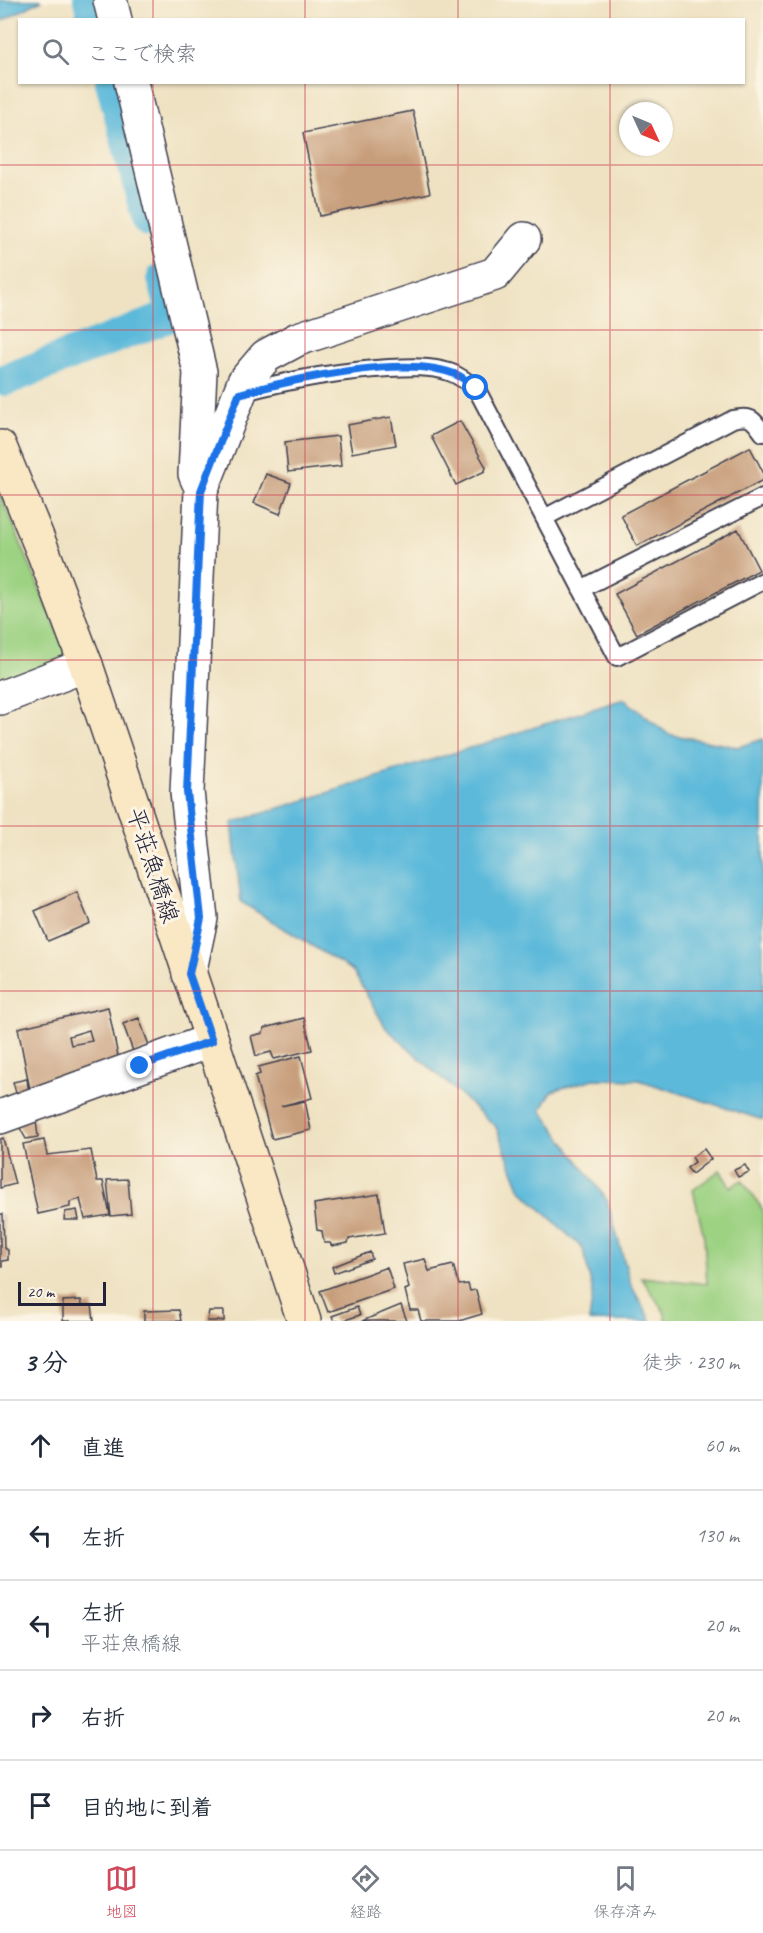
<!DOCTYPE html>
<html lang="ja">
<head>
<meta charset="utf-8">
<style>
	:root { --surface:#fff; --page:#f2f2f3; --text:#1f2937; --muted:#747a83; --line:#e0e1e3; --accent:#d1495b }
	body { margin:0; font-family:Caveat,"Klee One",sans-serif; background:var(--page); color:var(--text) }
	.compass { position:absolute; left:619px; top:102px; width:54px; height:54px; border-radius:50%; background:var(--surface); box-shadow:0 2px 4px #0004; rotate:134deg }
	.scale { position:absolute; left:18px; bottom:15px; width:88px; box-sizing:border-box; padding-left:6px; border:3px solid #22223b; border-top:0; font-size:16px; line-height:21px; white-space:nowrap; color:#22223b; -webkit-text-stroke:4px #fcf5e5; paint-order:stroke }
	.stop { position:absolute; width:18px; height:18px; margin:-14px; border:4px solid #1a73e8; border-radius:50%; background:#fff }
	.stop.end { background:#1a73e8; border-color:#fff; box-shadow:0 2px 6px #0008 }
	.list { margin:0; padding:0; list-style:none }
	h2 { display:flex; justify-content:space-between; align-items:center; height:78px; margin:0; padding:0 24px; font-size:26px }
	h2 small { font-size:20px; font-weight:400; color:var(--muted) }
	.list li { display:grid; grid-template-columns:39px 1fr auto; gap:18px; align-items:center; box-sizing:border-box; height:90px; padding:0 24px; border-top:2px solid var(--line) }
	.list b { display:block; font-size:22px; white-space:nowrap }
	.list p { margin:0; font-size:20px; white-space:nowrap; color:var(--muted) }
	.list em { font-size:20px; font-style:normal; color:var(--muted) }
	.icon { flex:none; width:33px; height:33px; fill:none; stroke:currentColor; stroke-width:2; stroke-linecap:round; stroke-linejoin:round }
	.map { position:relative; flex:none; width:763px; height:1321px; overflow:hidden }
	.search { position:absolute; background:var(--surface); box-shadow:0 2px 4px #0004; left:18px; right:18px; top:18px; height:66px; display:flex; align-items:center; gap:15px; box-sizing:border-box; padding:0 21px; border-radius:0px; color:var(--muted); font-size:22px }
	.sheet { height:528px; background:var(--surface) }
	nav { display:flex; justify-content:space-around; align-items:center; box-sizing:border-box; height:84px; border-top:2px solid var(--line); background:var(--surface); font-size:16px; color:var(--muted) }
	nav a { display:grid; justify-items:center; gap:3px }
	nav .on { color:var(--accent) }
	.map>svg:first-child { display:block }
	.green { fill:#9dd283; stroke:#607a5f; stroke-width:1.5 }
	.water { fill:#5bb9da; stroke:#3e6e8a; stroke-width:1.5 }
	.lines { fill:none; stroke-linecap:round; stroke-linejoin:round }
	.canal { stroke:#5bb9da; stroke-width:32 }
	.building { fill:#c79e7c; fill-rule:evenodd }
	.lane-casing { stroke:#413f4f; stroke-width:20 }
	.street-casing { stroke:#413f4f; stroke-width:36 }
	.secondary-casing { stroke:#413f4f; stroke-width:36 }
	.lane { stroke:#fff; stroke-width:16 }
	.street { stroke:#fff; stroke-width:33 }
	.secondary { stroke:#fae7c3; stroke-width:33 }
	.route { stroke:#1a73e8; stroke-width:8 }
	.grid { fill:none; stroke:#d1495b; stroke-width:1.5; stroke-opacity:0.55 }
	.labels { text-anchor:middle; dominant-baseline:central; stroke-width:6; stroke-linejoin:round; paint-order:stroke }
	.street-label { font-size:24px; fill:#22223b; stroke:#fcf5e5 }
</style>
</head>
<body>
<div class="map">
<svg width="763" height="1321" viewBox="0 0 763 1321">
	<rect width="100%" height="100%" fill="#fcf5e5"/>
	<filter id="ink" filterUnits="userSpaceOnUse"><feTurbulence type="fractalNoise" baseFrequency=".0167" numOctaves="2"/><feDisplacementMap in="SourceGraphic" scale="12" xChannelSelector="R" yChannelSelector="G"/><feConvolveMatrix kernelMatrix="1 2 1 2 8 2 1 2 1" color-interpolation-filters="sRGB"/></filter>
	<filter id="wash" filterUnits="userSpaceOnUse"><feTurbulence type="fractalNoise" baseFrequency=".008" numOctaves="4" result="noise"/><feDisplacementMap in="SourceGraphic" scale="24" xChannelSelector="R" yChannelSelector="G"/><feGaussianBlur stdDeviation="1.35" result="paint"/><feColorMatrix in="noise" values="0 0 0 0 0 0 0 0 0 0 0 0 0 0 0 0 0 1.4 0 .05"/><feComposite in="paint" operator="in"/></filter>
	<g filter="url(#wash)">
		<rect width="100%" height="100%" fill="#efe2c2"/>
		<path class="green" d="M0,493L68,657L0,683Z
			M720,1170L730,1187L742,1180L763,1210V1321H666L665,1313L641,1277L707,1284L704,1237L693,1190Z"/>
		<path class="water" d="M0,0H42L0,22Z
			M624,699L668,734L738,747L763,739V1120L639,1080L594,1079L552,1091L541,1110L607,1200L631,1285L651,1321H589L593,1293L583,1249L521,1190L496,1127L386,1028L353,971L241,902L232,823Z"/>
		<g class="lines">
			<path class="canal" d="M89,0L94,20
				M111,82L148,221
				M5,380L173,315L163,278"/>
		</g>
		<g id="blocks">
			<path class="building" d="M413,111L430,193L320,216L303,133Z
				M391,417L396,445L352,453L347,425Z
				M460,421L486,467L485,471L456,485L431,436Z
				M338,436L341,466L288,472L285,442Z
				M750,447L763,472V480L637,546L621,515Z
				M266,474L291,483L280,514L254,503Z
				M738,529L759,570L637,634L615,594Z
				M77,892L90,923L48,941L35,911Z
				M108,1007L119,1061L30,1090L18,1028ZM89,1030L92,1041L71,1045L69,1036Z
				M139,1018L150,1048L134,1054L123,1024Z
				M304,1018L312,1050L274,1059L271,1052L256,1056L251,1036L263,1033L265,1028Z
				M301,1056L312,1098L281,1106L305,1101L311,1130L272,1139L255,1076L260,1074L258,1067Z
				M27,1079L29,1093L17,1096L13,1082Z
				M36,1120L38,1137L26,1139L16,1121Z
				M3,1138L15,1184L0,1188V1139Z
				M44,1140L47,1155L91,1150L97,1181H103L110,1215L85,1219L80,1199L70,1202V1207L38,1214L23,1144Z
				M704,1149L711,1159L692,1174L687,1168L695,1162L692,1157Z
				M745,1165L749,1172L738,1177L734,1170Z
				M128,1179L131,1214L111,1216L107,1180Z
				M379,1194L385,1233L349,1239L348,1243L332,1246L330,1243H324L322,1231L317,1230L314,1204Z
				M77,1210L79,1220H64L65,1212Z
				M0,1214H3L4,1248L8,1250V1260L2,1261V1267H0Z
				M370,1252L372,1259L334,1273L332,1267Z
				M425,1259L429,1271L453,1265L459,1285L468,1284L470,1291L476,1290L482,1314L459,1321H421L418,1310H410L405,1290L409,1288L403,1264Z
				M387,1267L394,1289L328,1312L320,1291Z
				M81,1300L82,1305H92L94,1321H63V1301Z
				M401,1305L407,1321H362Z
				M357,1307L360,1315L342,1321H334L332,1316Z
				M179,1310L181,1321H144V1311Z
				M209,1311H224V1321H207Z"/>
		</g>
	</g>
	<g filter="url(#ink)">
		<use href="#blocks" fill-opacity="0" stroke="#413f4f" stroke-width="1.5"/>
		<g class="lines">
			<g class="lane-casing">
				<path id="lane" d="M240,393C289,380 339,371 389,368C409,367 430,366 449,372C459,375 467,382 476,388L617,657L763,581
					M544,518L733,419C751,415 753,419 763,433
					M581,589L763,497"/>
			</g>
			<g class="street-casing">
				<path id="street" d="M110,0L115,20
					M131,82L200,372L195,474L198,481
					M0,698L86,665
					M189,974L201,918L187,792L201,491L244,382L266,356L298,339L495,274L524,239
					M0,1117L212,1040"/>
			</g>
			<g class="secondary-casing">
				<path id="secondary" d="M0,447L44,554L86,665L212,1040L304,1321"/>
			</g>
			<use href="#lane" class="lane"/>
			<use href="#street" class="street"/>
			<use href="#secondary" class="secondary"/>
		</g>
	</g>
	<g class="lines" filter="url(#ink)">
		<path class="route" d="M140,1066L212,1041L189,974L201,918L187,792L201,491L239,394C291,380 408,353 457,375C464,378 470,384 476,388"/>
	</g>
	<path class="grid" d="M153,0V20M305,0V20M458,0V20M610,0V20M153,82V1321M305,82V1321M458,82V1321M610,82V1321M0,165H763M0,330H763M0,495H763M0,660H763M0,826H763M0,991H763M0,1156H763"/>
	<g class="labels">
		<g class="street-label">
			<text transform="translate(153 865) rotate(72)">平荘魚橋線</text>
		</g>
	</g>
</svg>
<svg class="compass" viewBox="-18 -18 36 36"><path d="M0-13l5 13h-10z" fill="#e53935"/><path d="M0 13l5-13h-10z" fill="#747a83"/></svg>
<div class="scale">20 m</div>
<div class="stop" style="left:476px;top:388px"></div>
<div class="stop end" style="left:140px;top:1066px"></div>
<div class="search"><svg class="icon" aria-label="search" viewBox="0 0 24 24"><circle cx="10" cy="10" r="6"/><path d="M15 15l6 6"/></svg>ここで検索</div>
</div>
<section class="sheet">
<h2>3 分<small>徒歩 · 230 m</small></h2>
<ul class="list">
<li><svg class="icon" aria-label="ahead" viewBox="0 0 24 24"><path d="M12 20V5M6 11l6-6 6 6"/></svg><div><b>直進</b></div><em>60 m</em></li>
<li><svg class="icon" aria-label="left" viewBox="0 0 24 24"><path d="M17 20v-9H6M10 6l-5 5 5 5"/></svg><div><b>左折</b></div><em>130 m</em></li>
<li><svg class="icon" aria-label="left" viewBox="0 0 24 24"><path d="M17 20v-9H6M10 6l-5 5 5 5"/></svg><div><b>左折</b><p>平荘魚橋線</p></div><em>20 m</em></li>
<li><svg class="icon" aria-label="right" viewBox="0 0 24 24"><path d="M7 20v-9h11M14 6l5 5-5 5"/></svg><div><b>右折</b></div><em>20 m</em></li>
<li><svg class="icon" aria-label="arrive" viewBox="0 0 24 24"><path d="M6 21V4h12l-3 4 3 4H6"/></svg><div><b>目的地に到着</b></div></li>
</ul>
</section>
<nav>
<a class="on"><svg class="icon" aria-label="map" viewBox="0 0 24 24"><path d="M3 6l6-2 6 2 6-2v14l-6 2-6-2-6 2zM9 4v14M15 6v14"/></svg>地図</a>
<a><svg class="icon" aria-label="directions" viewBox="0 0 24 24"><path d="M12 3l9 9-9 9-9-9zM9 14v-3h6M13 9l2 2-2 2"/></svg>経路</a>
<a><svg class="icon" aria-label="saved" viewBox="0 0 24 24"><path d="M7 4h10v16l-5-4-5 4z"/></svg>保存済み</a>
</nav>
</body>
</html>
